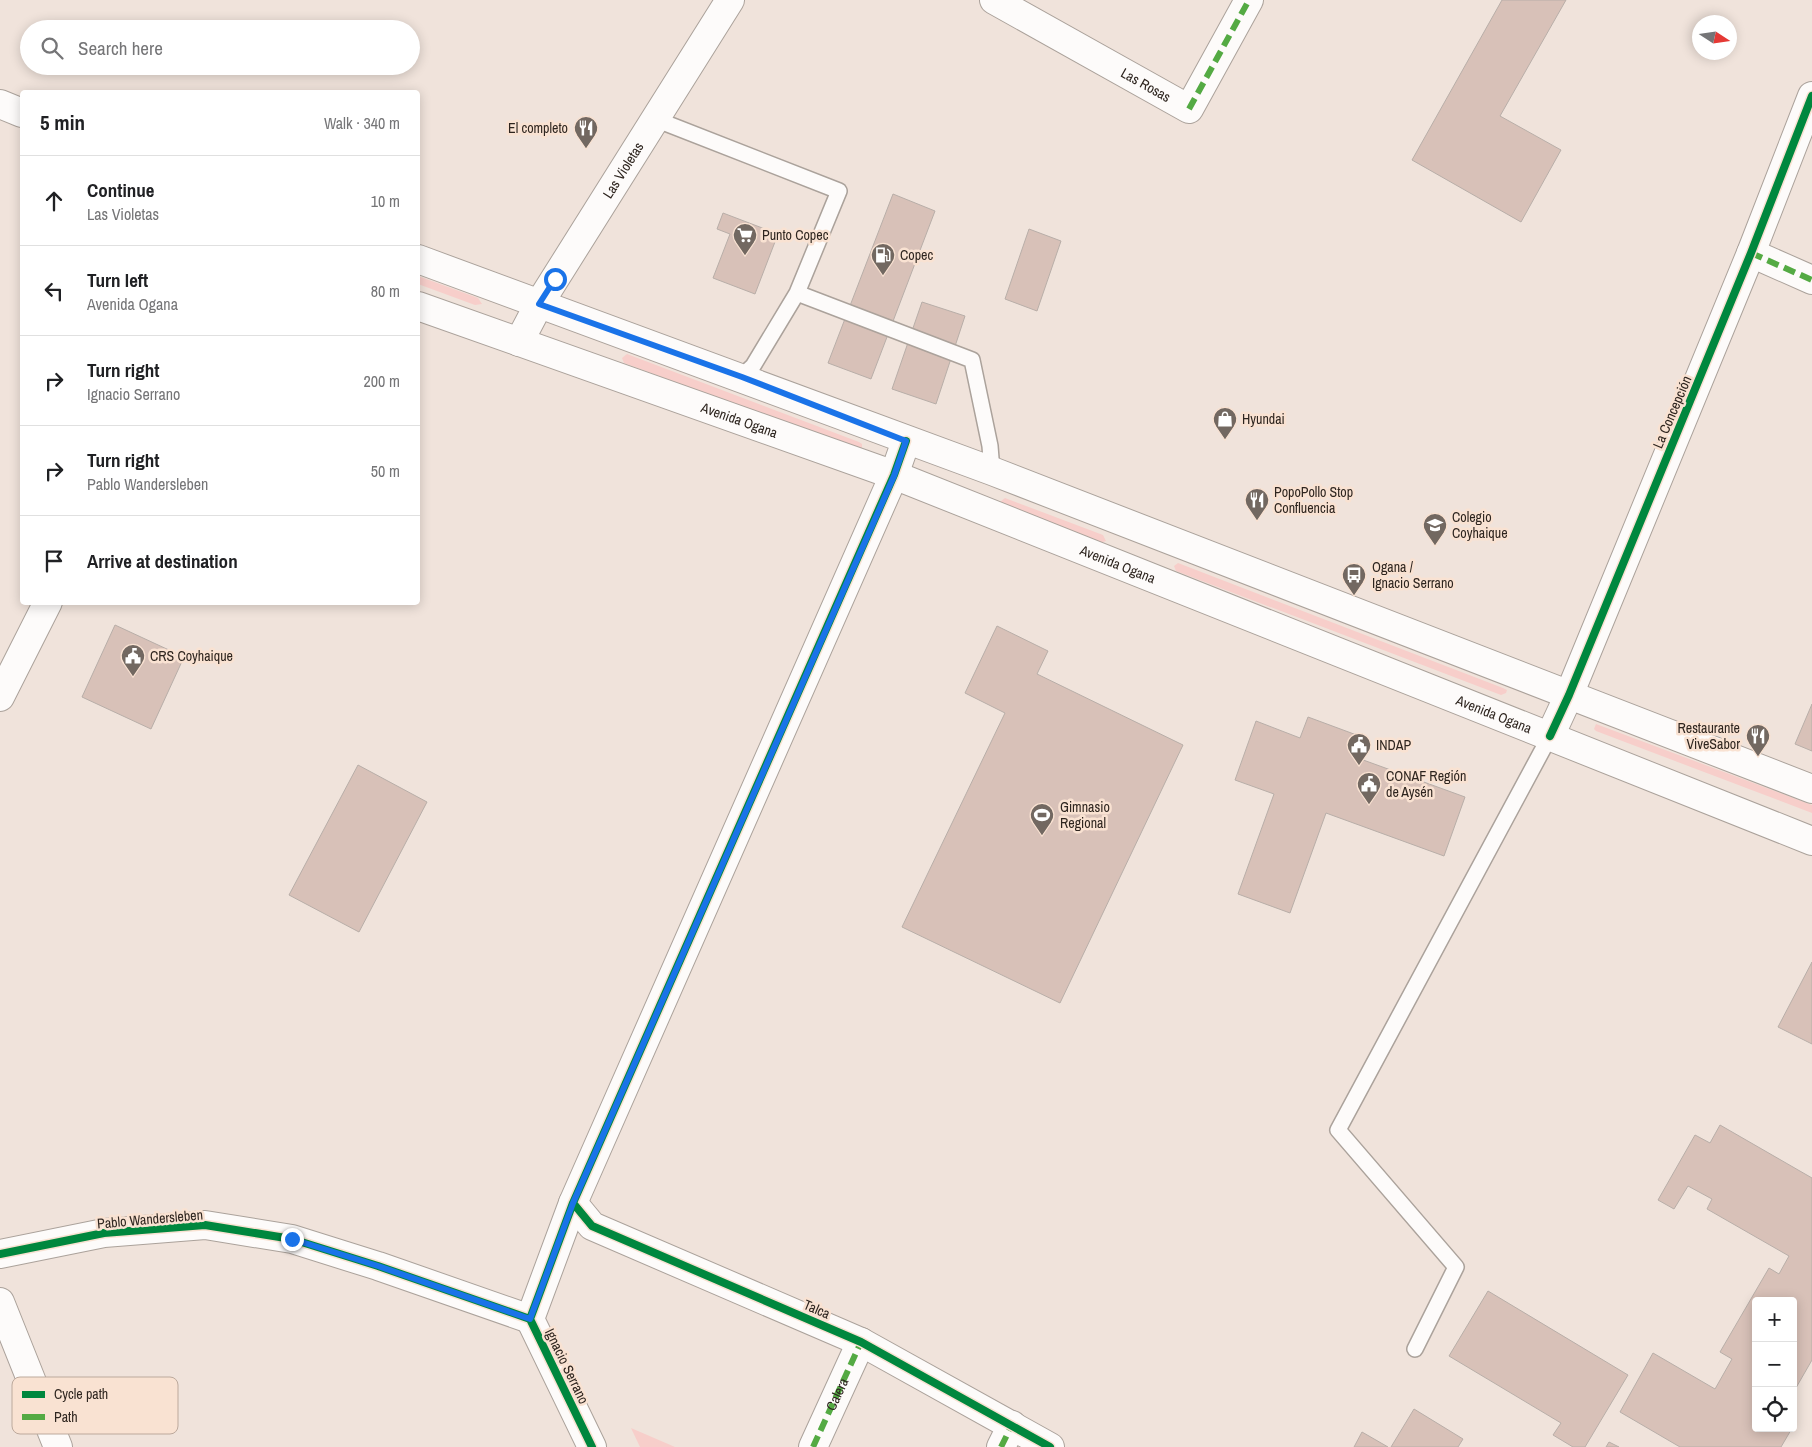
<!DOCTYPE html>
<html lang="en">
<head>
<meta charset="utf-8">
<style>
	:root { --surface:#fff; --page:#f6f6f6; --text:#202124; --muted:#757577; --line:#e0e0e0 }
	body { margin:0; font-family:"Archivo Narrow",sans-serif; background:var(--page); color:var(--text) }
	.controls { position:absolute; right:15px; bottom:15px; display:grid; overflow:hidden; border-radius:5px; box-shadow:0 2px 12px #0003 }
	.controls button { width:45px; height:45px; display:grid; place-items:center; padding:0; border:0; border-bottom:1px solid var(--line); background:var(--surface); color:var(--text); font:25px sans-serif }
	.compass { position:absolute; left:1692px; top:15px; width:45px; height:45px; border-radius:50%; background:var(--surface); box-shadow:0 2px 12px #0003; rotate:102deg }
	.stop { position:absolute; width:15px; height:15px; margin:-11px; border:4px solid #1a73e8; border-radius:50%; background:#fff }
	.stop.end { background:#1a73e8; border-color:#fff; box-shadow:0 1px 5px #0008 }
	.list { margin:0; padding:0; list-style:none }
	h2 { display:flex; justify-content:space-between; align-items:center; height:65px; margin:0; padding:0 20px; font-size:21px }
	h2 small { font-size:16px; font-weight:400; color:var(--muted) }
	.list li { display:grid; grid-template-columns:32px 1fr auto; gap:15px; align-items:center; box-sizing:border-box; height:90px; padding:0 20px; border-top:1px solid var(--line) }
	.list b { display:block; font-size:19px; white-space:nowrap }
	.list p { margin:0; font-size:16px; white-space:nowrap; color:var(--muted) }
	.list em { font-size:16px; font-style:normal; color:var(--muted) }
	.icon { flex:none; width:28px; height:28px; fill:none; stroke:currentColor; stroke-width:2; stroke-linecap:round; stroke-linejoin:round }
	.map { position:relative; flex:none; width:1812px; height:1447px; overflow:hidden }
	.search { position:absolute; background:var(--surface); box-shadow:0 2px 12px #0003; left:20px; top:20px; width:400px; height:55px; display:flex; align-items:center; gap:12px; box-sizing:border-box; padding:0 18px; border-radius:28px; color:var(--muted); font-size:19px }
	.panel { position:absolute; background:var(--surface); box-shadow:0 2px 12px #0003; left:20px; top:90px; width:400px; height:515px; border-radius:5px }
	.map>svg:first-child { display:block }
	.green { fill:#f7ceca }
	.building { fill:#d8c1b8; stroke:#b8aea8 }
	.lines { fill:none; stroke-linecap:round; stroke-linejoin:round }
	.lane-casing { stroke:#aba29b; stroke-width:18 }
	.street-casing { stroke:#aba29b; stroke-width:30 }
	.secondary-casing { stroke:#aba29b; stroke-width:30 }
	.primary-casing { stroke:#aba29b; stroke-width:30 }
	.lane { stroke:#fdfbfa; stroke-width:15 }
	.street { stroke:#fdfbfa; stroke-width:28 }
	.secondary { stroke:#fdfbfa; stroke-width:28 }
	.primary { stroke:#fdfbfa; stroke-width:28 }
	.quiet { stroke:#54aa43; stroke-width:6; stroke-dasharray:12 6; stroke-linecap:butt }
	.cycleway-casing { stroke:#f9e2d2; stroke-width:11 }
	.cycleway { stroke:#00873e; stroke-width:8 }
	.route { stroke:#1a73e8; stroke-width:6 }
	.labels { text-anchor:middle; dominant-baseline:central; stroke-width:5; stroke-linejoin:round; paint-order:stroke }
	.street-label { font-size:14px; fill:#2e251f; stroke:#f9e2d2 }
	.poi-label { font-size:14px; fill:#2e251f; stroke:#f9e2d2; text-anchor:start }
	.key { fill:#f9e2d2; stroke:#bca99c; stroke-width:1 }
	.key-label { font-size:14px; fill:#2e251f }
</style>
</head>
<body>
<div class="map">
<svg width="1812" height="1447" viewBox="0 0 1812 1447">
	<rect width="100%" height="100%" fill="#f0e3db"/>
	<path class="green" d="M418,276L478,298L482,304L475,305L418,284Z
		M627,354L859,442L862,444V448L856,449L624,363L622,358Z
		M1005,498L1103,535L1106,541L1100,543L1001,504L1000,502Z
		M1178,563L1503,688L1507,690L1506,693L1501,695L1176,571L1174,566Z
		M1596,724L1812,805V813L1596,731L1594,729Z
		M631,1428L675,1447H640Z"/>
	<path class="building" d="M1502,0H1566L1500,116L1561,150L1521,222L1412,160Z
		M893,194L935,211L871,379L828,363Z
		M723,213L778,234L755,294L713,278L730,234L717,229Z
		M1029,229L1061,241L1037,311L1005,299Z
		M922,302L965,316L936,404L892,389Z
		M115,625L184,657L151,729L82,697Z
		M997,626L1048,651L1037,674L1183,745L1060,1003L902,927L1005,713L965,693Z
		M1812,704V751L1795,744Z
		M1308,717L1362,737L1355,757L1465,797L1444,856L1326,813L1290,913L1238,894L1274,794L1235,780L1256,721L1300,738Z
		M358,765L427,802L359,932L289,895Z
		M1812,962V1044L1778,1027Z
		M1720,1125L1812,1178V1360L1793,1393V1301H1756V1428H1788L1791,1430L1781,1447H1680L1620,1412L1653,1353L1715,1389L1732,1359L1720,1352L1769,1268L1779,1274L1789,1256L1707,1209L1712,1199L1688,1186L1674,1209L1658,1200L1695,1135L1710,1143Z
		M1488,1291L1628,1375L1585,1447H1573L1553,1435L1561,1423L1449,1356Z
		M1414,1409L1463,1439L1458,1447H1391Z
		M1362,1432L1388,1447H1354Z
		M1609,1442L1619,1447H1606Z"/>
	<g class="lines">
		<g class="lane-casing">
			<path id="lane" d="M655,119L839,191L797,293
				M741,377L753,366L797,293L972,360L990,446L992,471
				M1415,1349L1456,1267L1338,1130L1550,736"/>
		</g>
		<g class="street-casing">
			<g id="street">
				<path id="s1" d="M994,0L1189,109L1249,0"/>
				<path d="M1751,253L1812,280"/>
				<path id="s2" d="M519,342L539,304L730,0"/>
				<path d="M1550,736L1569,695L1751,253L1812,96"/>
				<path d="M573,1203L592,1226L861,1342L1050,1447"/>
				<path d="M0,1254L104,1233L205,1225L292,1239L378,1266L530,1319"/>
				<path d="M0,1302L58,1447"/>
				<path d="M592,1447L530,1319L573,1203L894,475L906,441"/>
				<path d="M813,1447L861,1342"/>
				<path d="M1001,1447L1012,1425"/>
			</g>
		</g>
		<g class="secondary-casing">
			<path id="secondary" d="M0,697L48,602"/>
		</g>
		<g class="primary-casing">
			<g id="primary">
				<path d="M0,104L22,113"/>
				<path d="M418,259L992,471L1812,789"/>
				<path id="s3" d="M418,306L894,475L1812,841"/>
			</g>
		</g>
		<use href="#lane" class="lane"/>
		<use href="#street" class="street"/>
		<use href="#secondary" class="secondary"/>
		<use href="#primary" class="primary"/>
		<g class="quiet">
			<path d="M1189,109L1249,0"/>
			<path d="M1751,253L1812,280"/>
			<path id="s4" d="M813,1447L861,1342"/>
			<path d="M1001,1447L1012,1425"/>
		</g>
		<g class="cycleway-casing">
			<path id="cycleway" d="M1550,736L1569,695L1751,253L1812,96
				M573,1203L592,1226L861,1342L1050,1447
				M0,1254L104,1233L205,1225L292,1239L378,1266L530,1319
				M592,1447L530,1319L573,1203L894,475L906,441"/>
		</g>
		<use href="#cycleway" class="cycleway"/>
	</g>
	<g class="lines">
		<path class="route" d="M292,1239L378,1266L530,1319L573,1203L894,476L906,441L742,377L539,304L555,279"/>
	</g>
	<defs>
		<g id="restaurant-pin" transform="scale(1.25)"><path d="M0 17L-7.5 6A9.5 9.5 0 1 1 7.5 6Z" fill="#726861" stroke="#f9e2d2"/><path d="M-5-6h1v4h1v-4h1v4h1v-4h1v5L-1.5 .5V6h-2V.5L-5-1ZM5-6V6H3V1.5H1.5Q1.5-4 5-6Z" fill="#fff"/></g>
		<g id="supermarket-pin" transform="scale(1.25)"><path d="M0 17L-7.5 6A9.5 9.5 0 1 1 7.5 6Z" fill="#726861" stroke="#f9e2d2"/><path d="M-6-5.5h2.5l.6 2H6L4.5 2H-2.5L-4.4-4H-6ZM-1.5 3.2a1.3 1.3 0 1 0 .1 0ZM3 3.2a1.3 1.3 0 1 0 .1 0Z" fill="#fff"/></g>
		<g id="fuel-pin" transform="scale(1.25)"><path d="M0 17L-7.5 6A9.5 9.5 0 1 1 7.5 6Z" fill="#726861" stroke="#f9e2d2"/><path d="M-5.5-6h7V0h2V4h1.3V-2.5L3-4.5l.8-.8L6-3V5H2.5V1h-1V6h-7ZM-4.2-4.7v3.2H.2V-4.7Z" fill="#fff"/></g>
		<g id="shop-pin" transform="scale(1.25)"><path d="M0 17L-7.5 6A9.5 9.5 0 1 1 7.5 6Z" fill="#726861" stroke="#f9e2d2"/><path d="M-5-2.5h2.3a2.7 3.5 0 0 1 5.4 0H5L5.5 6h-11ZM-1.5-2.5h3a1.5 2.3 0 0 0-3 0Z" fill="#fff"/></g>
		<g id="school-pin" transform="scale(1.25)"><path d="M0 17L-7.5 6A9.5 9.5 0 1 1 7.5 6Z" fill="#726861" stroke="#f9e2d2"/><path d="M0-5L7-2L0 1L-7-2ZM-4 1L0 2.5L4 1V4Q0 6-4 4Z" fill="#fff"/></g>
		<g id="bus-pin" transform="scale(1.25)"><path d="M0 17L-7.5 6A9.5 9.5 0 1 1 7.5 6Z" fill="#726861" stroke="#f9e2d2"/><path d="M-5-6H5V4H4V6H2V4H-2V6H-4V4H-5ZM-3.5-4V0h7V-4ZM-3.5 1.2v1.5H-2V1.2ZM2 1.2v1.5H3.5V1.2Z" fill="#fff"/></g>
		<g id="civic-pin" transform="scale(1.25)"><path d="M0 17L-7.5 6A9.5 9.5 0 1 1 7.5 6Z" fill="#726861" stroke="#f9e2d2"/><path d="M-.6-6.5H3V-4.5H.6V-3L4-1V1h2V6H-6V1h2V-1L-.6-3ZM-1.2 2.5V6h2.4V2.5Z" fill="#fff"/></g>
		<g id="stadium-pin" transform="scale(1.25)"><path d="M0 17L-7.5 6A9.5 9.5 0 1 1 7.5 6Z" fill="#726861" stroke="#f9e2d2"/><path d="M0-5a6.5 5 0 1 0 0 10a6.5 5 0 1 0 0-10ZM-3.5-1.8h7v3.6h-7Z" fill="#fff"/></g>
	</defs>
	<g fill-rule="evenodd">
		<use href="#restaurant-pin" x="586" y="128"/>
		<use href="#supermarket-pin" x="745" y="235"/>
		<use href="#fuel-pin" x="883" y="255"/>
		<use href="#shop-pin" x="1225" y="419"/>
		<use href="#restaurant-pin" x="1257" y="500"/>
		<use href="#school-pin" x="1435" y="525"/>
		<use href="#bus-pin" x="1354" y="575"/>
		<use href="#civic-pin" x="133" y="656"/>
		<use href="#restaurant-pin" x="1758" y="736"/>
		<use href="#civic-pin" x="1359" y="745"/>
		<use href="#civic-pin" x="1369" y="784"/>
		<use href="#stadium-pin" x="1042" y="815"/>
	</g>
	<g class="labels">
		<g class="street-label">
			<text stroke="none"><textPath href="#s1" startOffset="174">Las Rosas</textPath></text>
			<text stroke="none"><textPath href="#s2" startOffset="201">Las Violetas</textPath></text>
			<text transform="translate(1672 412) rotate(-67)">La Concepción</text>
			<text stroke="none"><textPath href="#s3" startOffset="341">Avenida Ogana</textPath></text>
			<text stroke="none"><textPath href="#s3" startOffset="746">Avenida Ogana</textPath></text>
			<text stroke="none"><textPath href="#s3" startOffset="1151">Avenida Ogana</textPath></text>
			<text transform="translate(150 1219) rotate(-5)">Pablo Wandersleben</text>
			<text transform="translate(817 1309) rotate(23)">Talca</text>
			<text transform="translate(567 1366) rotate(64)">Ignacio Serrano</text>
			<text stroke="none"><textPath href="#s4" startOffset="58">Calera</textPath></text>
		</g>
		<g class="poi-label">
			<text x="568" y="128" text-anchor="end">El completo</text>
			<text x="762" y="235">Punto Copec</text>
			<text x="900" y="255">Copec</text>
			<text x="1242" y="419">Hyundai</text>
			<text x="1274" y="492">PopoPollo Stop<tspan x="1274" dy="16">Confluencia</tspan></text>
			<text x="1452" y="517">Colegio<tspan x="1452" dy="16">Coyhaique</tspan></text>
			<text x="1372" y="567">Ogana /<tspan x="1372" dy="16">Ignacio Serrano</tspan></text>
			<text x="150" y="656">CRS Coyhaique</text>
			<text x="1740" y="728" text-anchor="end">Restaurante<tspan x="1740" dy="16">ViveSabor</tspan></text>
			<text x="1376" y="745">INDAP</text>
			<text x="1386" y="776">CONAF Región<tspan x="1386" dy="16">de Aysén</tspan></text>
			<text x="1060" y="807">Gimnasio<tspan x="1060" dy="16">Regional</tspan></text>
		</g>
	</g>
	<rect x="12" y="1377" width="166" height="57" rx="8" class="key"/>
	<rect x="22" y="1391" width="23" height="7" fill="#00873e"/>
	<rect x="22" y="1414" width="23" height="6" fill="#54aa43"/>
	<g class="key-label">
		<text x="54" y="1399">Cycle path</text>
		<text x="54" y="1422">Path</text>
	</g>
</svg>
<div class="controls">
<button>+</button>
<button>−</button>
<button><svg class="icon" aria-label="locate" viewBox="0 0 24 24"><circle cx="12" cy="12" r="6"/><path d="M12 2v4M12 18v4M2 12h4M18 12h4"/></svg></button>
</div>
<svg class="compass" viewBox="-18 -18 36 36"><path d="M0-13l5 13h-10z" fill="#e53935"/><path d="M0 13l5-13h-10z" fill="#757577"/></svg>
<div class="stop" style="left:555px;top:279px"></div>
<div class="stop end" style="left:292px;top:1239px"></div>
<div class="search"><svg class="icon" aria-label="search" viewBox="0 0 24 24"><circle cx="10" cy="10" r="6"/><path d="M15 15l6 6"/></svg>Search here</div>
<section class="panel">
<h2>5 min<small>Walk · 340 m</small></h2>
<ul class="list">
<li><svg class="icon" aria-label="ahead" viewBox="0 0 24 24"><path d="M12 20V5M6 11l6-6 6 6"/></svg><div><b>Continue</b><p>Las Violetas</p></div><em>10 m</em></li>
<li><svg class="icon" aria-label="left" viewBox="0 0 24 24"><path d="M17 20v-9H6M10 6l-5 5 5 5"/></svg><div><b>Turn left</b><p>Avenida Ogana</p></div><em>80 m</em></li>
<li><svg class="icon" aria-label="right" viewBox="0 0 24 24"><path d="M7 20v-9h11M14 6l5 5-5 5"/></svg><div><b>Turn right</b><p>Ignacio Serrano</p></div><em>200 m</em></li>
<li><svg class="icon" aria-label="right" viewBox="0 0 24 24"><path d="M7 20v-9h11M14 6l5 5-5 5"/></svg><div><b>Turn right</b><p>Pablo Wandersleben</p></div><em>50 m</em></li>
<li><svg class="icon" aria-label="arrive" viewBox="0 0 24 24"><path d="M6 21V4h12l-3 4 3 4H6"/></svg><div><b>Arrive at destination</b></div></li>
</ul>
</section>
</div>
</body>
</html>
